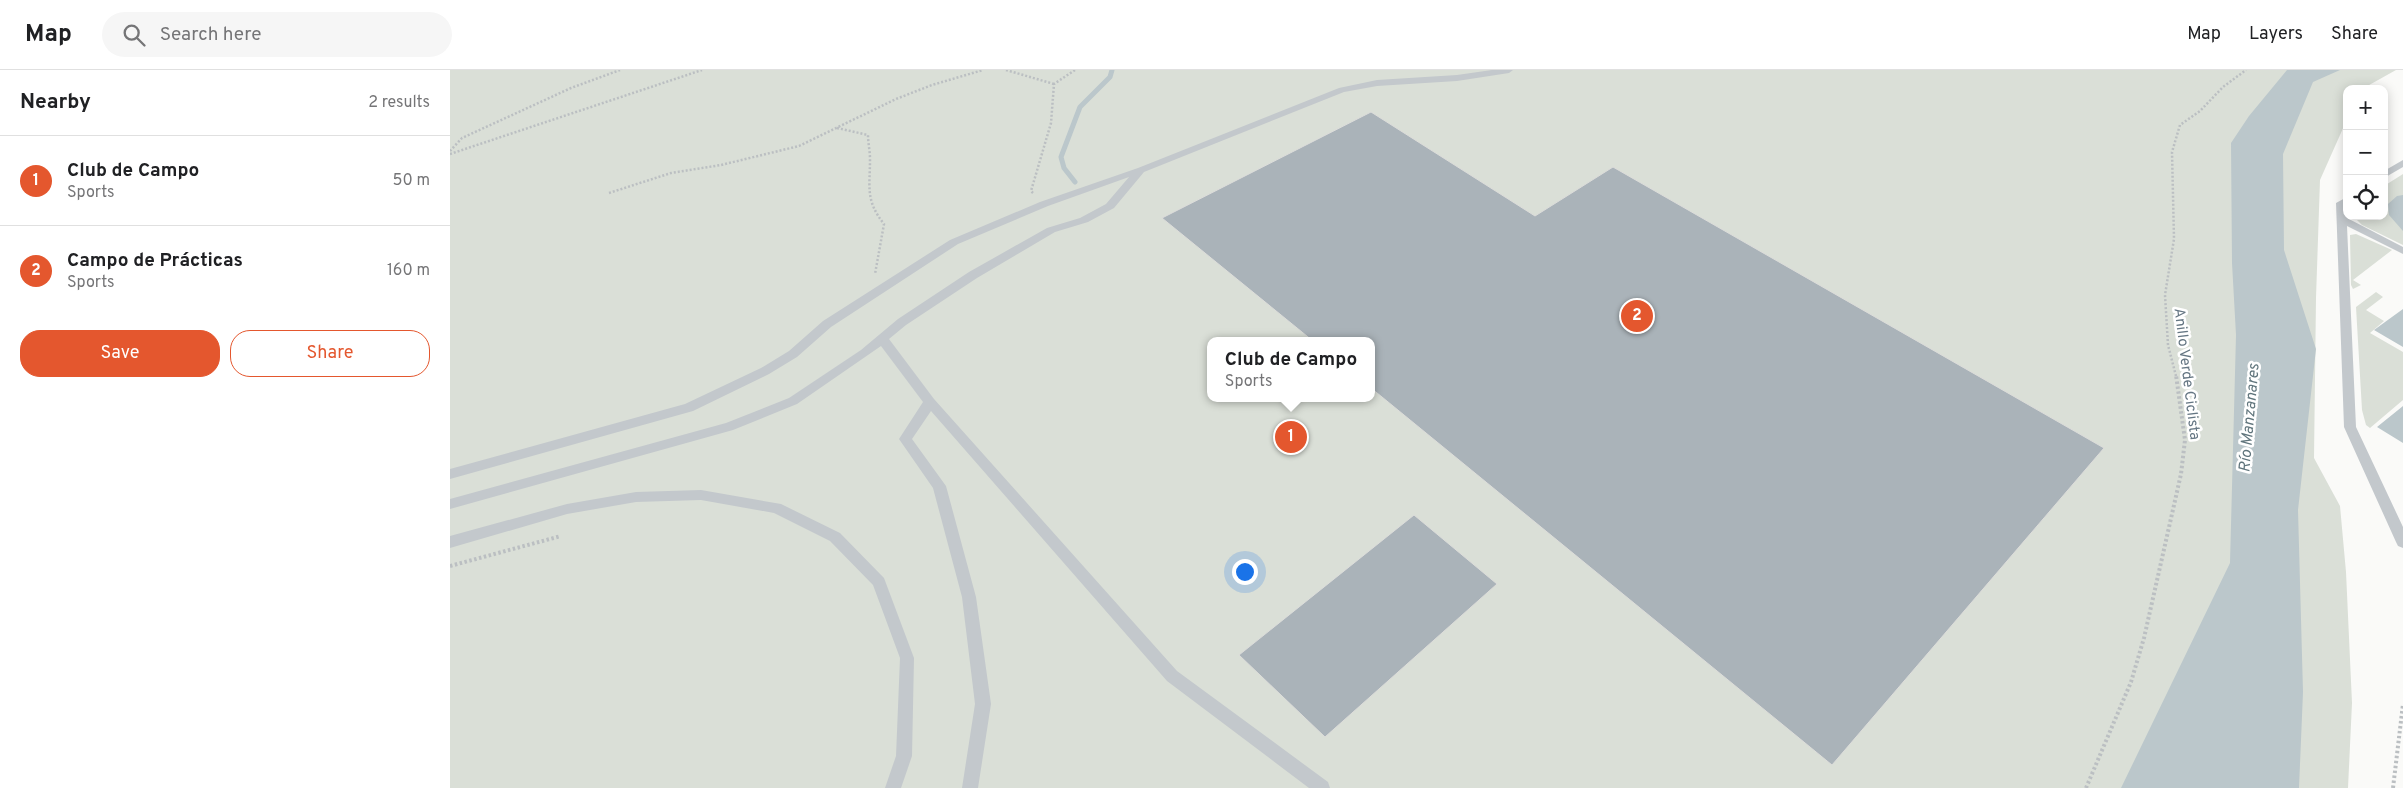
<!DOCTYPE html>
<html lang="en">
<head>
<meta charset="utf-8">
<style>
	:root { --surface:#fff; --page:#f6f6f6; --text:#202124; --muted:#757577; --line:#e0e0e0; --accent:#e4572e }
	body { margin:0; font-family:Overpass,sans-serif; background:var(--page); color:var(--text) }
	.controls { position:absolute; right:15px; top:15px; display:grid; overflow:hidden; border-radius:10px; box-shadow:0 2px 12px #0003 }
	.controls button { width:45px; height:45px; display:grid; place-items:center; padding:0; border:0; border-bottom:1px solid var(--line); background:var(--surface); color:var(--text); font:25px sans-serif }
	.you { position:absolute; left:794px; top:501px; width:18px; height:18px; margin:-12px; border:4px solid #fff; border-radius:50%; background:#1a73e8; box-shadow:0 0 0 8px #1a73e833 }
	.badge { display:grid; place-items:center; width:32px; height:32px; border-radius:50%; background:var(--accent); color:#fff; font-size:16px; font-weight:700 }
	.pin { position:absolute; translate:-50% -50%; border:2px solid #fff; box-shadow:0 1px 5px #0006 }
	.popup { position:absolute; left:757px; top:267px; width:168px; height:65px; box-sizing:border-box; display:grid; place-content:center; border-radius:10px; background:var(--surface); filter:drop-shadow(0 1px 4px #0005); font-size:16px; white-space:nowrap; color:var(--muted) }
	.popup b { font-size:19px; color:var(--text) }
	.popup::after { content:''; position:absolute; left:50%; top:100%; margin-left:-10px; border:10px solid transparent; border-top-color:var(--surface) }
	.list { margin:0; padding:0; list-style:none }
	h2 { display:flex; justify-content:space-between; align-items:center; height:65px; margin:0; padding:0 20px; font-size:21px }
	h2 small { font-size:16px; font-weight:400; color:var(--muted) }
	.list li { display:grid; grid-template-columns:32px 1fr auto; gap:15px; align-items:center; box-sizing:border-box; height:90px; padding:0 20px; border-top:1px solid var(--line) }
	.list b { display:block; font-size:19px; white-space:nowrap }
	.list p { margin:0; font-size:16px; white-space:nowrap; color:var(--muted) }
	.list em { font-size:16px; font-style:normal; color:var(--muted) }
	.actions { display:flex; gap:10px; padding:15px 20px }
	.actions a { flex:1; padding:11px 0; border:1px solid var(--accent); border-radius:20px; text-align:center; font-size:18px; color:var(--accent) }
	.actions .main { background:var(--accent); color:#fff }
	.icon { flex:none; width:28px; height:28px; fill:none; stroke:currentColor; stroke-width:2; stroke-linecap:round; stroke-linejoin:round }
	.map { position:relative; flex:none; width:1953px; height:718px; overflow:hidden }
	header { display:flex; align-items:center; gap:30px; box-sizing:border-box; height:70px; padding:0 25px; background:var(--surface); border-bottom:1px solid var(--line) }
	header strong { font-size:24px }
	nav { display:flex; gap:28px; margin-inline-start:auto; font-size:18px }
	.search { width:350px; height:45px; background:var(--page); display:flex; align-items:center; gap:12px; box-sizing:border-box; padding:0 18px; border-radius:28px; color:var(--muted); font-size:19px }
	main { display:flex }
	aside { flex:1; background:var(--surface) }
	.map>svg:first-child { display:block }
	.green { fill:#dadfd7; fill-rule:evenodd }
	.water { fill:#bbc7cb }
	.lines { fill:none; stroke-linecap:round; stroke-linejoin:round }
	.stream { stroke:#bbc7cb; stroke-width:5 }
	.building { fill:#aab3b9; stroke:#dcdcda }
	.path-far1 { stroke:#bbbfc2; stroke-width:2.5; stroke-dasharray:2 2; stroke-linecap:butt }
	.path { stroke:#bbbfc2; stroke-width:4; stroke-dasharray:2.5 2.5; stroke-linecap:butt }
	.lane { fill:#c3c8cc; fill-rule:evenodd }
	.labels { text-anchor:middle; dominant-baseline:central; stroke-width:5; stroke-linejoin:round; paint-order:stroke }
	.street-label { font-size:15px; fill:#657683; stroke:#fff }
	.water-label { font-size:16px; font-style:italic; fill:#60757c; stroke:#fff }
</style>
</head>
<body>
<header>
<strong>Map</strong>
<div class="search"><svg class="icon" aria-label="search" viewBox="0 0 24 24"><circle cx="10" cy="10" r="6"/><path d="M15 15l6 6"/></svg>Search here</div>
<nav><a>Map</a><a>Layers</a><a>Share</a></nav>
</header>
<main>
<aside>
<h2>Nearby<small>2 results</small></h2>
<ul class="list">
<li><span class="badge">1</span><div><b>Club de Campo</b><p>Sports</p></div><em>50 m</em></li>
<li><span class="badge">2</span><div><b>Campo de Prácticas</b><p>Sports</p></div><em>160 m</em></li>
</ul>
<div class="actions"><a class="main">Save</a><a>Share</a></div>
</aside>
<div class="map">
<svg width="1953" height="718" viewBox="0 0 1953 718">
	<rect width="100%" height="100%" fill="#fafaf8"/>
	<path class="green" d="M0,0H1946L1912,19H1897V47L1894,56L1870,110L1866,228L1864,388L1890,436L1896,502L1902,633L1898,718H0ZM761,271H921V328H761Z
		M1953,104V175L1912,155L1903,146H1934V116Z
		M1906,164L1942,180L1903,210L1911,215L1903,219L1901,215L1900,165Z
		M1926,222L1933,227L1916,240L1934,251L1920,263L1953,282V330L1920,358L1916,355L1912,340L1906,237Z"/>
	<path class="water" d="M1837,0H1890L1863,12L1833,84L1834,180L1866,279L1848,440L1853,622L1849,718H1671L1780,493L1786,265L1782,193L1781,73L1799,46Z
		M1953,125V161L1939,145L1938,134L1947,126Z
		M1953,239V277L1924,260Z
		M1953,336V373L1927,357Z"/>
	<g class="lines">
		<path class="stream" d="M625,112L614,98L611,87L630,37L660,7L662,0"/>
	</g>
	<path class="building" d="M921,42L1085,146L1163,97L1654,378L1382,695L921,318V271H863L712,148Z
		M964,445L1047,514L875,667L789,585Z"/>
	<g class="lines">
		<path class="path-far1" d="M556,0L604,14
			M387,58L418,65C418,73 420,81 420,89C420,117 415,130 434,154L425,204
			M0,81L12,68L121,18L170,0
			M0,84L252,0
			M159,123L221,103L271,95L349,76L446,29L482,15L533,0
			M583,123L581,121L601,53L604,14L625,0
			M1726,306L1718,275L1715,225L1724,169L1722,82L1730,55L1750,41L1773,17L1796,0"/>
		<path class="path" d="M0,496L111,466
			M1636,718L1681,612L1694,568L1731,404L1735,370L1726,305
			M1943,718L1953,634"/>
		<path class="lane" d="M1042,0H1063L1059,3L1007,11L927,16L894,22L694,102L664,138L638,152L605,162L527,208L456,255L439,269L484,329L727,601L878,712L880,718H859L717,611L481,341L462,369L496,416L526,527L541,634L528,718H512L525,634L512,527L483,418L449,369L473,332L431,276L347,334L283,360L0,439V429L276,353L339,328L411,280L448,249L519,202L597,158L630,148L656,134L679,107L598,136L508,174L381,257L347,287L319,304L243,341L0,409V399L235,334L311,298L339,281L373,251L500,170L590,132L688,98L889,18L927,10L1007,5Z
			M1953,90V97L1934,108V101Z
			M1897,127V148L1953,177V184L1897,156L1906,357L1953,457V478L1948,476L1946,472L1894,357L1886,133Z
			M251,420L331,434L390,463L434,508L464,588L462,686L451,718H435L446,686L450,588L423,515L380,471L324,443L251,430L186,432L117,444L0,478V466L117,434L186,422Z"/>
	</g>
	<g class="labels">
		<g class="street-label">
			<text transform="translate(1736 304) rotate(83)">Anillo Verde Ciclista</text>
		</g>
		<g class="water-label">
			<text transform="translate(1800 348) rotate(-85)">Río Manzanares</text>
		</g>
	</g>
</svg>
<div class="controls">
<button>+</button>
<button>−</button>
<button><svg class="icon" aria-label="locate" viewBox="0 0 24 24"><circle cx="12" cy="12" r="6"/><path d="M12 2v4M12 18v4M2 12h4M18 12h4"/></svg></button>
</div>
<div class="you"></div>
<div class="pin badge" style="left:841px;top:367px">1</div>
<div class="popup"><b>Club de Campo</b>Sports</div>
<div class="pin badge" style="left:1187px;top:246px">2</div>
</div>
</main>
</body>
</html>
